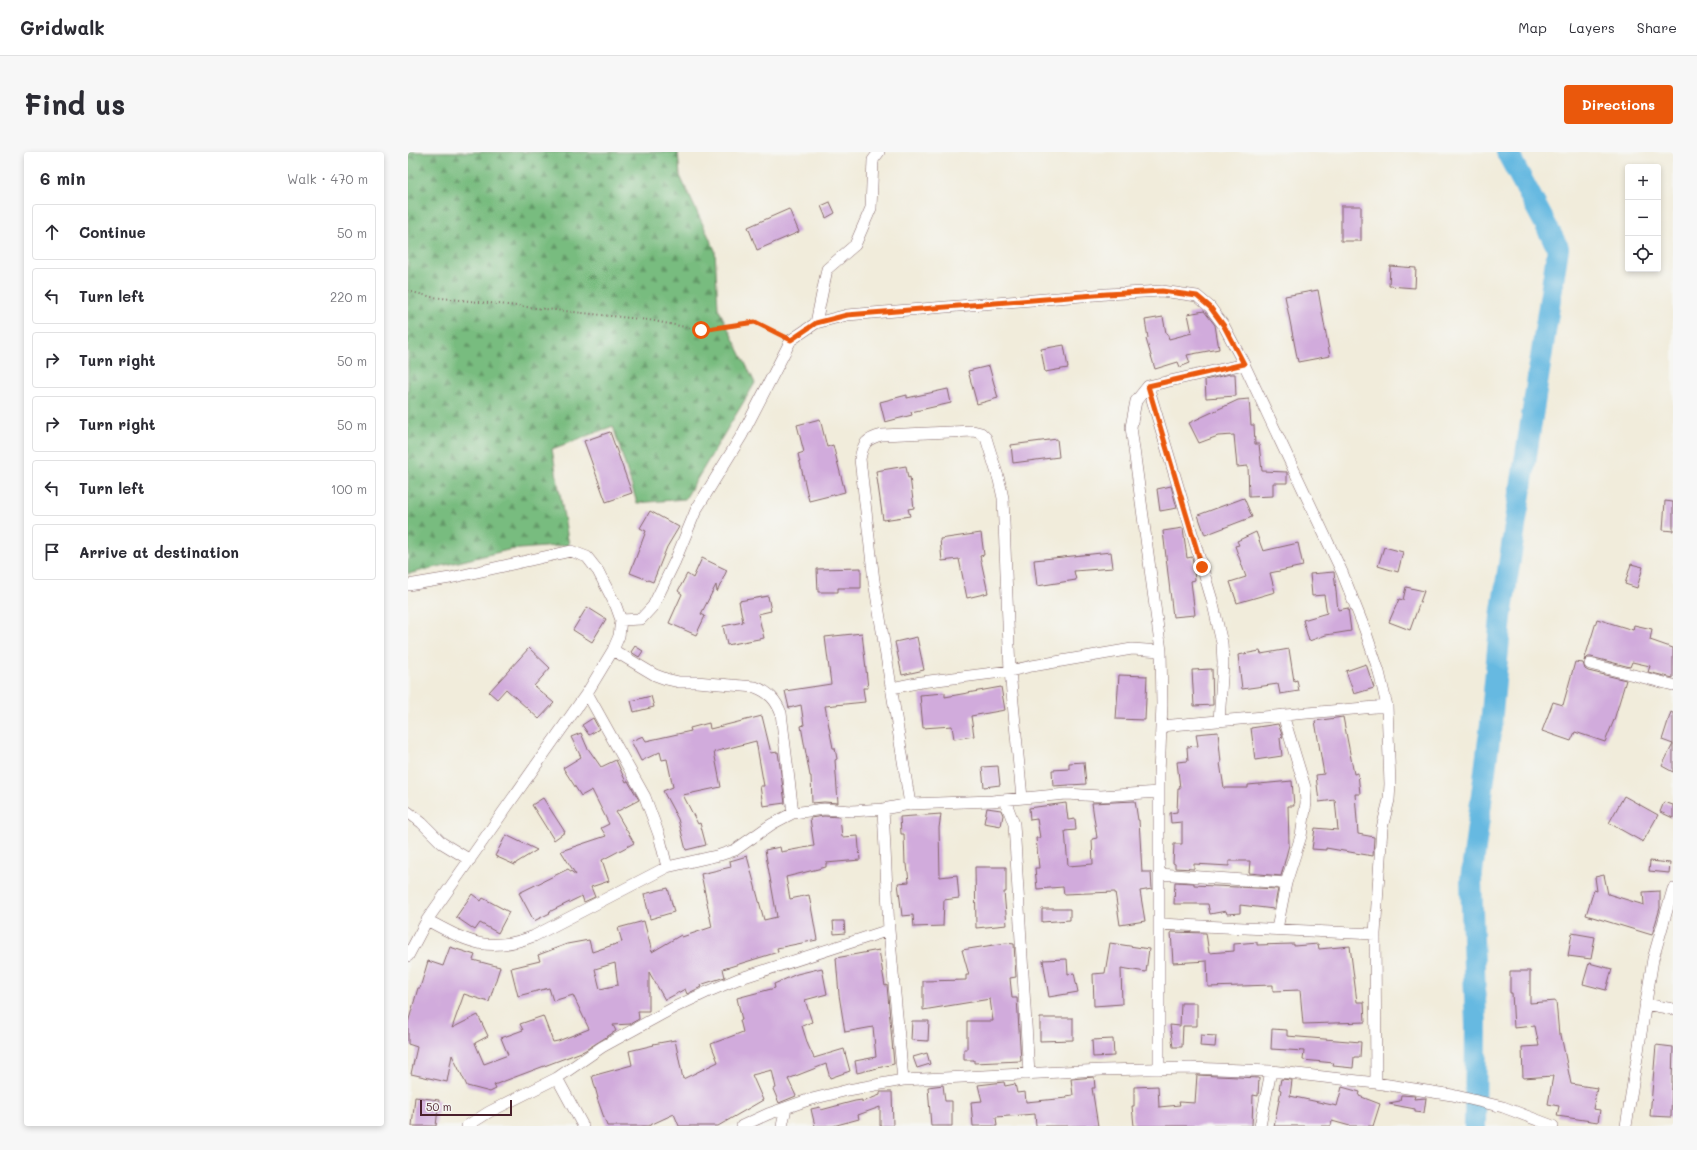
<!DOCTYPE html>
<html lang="en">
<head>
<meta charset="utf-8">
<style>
	:root { --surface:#fff; --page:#f7f7f7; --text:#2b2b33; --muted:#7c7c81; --line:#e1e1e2; --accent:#ea580c }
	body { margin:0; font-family:Mali,sans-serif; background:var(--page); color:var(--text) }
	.controls { position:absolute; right:12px; top:12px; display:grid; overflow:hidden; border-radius:4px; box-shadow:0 2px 6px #0003 }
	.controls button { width:36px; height:36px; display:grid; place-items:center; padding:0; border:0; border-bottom:1px solid var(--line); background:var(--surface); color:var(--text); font:20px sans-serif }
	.scale { position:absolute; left:12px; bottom:10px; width:92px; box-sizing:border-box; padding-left:4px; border:2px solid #4a1f2b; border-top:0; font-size:11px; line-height:14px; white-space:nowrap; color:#4a1f2b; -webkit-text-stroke:3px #f6f6f2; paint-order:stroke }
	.stop { position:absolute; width:12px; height:12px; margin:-9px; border:3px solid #ea580c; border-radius:50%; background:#fff }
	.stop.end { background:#ea580c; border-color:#fff; box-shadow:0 1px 4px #0008 }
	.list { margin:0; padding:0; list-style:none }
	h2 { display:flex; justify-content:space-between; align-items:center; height:52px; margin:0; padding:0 16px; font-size:17px }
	h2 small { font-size:13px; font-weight:400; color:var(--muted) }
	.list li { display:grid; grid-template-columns:26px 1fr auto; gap:12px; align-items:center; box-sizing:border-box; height:56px; margin:0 8px 8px; padding:0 8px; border:1px solid var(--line); border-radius:4px }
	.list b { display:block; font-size:15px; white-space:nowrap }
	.list em { font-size:13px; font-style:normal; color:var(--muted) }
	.icon { flex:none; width:22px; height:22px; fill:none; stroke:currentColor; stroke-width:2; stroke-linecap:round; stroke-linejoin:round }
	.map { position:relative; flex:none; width:1265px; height:974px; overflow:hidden; border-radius:4px }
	header { display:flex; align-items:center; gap:24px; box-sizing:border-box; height:56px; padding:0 20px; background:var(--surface); border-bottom:1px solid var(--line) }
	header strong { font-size:19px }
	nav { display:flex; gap:22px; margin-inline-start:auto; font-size:14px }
	.intro { display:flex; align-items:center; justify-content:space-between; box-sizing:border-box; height:96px; padding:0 24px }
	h1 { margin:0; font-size:28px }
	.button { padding:10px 18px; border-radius:4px; background:var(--accent); color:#fff; font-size:14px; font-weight:700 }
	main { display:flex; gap:24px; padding:0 24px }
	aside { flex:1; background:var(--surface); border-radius:4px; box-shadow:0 2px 6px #0003 }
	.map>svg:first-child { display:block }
	.forest { fill:url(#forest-firs); stroke:#616e55 }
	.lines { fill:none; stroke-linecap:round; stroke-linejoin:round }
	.river { stroke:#66b9e1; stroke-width:22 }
	.building { fill:#d1abdc; fill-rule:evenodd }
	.minor-casing { stroke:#846769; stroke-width:12 }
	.path { stroke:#846769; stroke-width:2; stroke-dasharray:1 3; stroke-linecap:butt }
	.minor { stroke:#fff; stroke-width:11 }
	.route { stroke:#ea580c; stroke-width:5 }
</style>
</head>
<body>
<header>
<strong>Gridwalk</strong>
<nav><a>Map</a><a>Layers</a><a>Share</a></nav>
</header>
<div class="intro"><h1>Find us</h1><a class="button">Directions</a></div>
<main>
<aside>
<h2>6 min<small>Walk · 470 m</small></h2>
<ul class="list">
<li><svg class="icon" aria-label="ahead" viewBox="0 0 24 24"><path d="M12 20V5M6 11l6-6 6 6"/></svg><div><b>Continue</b></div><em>50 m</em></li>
<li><svg class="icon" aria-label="left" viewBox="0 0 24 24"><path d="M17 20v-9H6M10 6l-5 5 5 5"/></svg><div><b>Turn left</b></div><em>220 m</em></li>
<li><svg class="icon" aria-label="right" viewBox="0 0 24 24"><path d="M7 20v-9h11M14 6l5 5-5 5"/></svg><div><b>Turn right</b></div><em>50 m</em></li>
<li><svg class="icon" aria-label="right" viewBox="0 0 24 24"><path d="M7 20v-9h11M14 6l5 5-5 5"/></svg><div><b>Turn right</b></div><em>50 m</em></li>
<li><svg class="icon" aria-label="left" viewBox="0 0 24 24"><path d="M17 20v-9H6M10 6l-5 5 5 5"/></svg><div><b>Turn left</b></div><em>100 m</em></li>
<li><svg class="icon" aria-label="arrive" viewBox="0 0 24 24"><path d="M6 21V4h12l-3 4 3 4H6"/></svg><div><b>Arrive at destination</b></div></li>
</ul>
</aside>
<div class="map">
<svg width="1265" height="974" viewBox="0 0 1265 974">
	<defs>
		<pattern id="forest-firs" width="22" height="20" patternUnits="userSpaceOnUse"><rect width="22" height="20" fill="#78bc7f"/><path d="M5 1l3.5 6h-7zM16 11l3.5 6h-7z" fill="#649868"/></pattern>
	</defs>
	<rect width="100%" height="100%" fill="#f6f6f2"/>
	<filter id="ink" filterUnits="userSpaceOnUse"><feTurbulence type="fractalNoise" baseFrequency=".025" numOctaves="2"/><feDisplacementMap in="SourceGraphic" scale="8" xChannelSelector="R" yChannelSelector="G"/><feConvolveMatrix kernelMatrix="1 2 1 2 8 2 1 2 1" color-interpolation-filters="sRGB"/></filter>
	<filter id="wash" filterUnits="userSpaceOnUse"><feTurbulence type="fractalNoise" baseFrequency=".012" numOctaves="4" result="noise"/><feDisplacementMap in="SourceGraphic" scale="16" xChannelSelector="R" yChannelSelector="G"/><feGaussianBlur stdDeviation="0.9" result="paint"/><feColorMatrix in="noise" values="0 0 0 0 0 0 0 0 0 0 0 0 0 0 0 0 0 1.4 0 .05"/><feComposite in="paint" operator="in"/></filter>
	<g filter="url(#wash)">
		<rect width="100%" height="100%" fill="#f1ecdb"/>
		<path class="forest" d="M0,0H270L272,24L307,98L310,156L347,231L277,347L229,351L205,274L144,297L161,393L100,398L0,422Z"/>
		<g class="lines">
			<path class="river" d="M1067,974L1068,874L1063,728L1083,572L1093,465L1150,96L1099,0"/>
		</g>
		<g id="blocks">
			<path class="building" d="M422,50L427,61L418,66L413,54Z
				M933,54H953V89H933Z
				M381,57L391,80L349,98L340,75Z
				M982,114L1008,116L1007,136L981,134Z
				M910,138L922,204L890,210L877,144Z
				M796,159L807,173L811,197L779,203L782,211L772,215L770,210L747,217L738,187L740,186L737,168L755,165L758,181H759L761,187L784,181L780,162Z
				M656,193L660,216L637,220L633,197Z
				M581,214L590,246L569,252L560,219Z
				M822,222H827L828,244L798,246L797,228Z
				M540,237L543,251L503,260L504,263L477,270L472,250L499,243V246Z
				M841,247L843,273H846L847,292H851L854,319L879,320V331H865V344L841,345L840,314L829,315L826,283L810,284L791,291L781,271L830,248Z
				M412,267L419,295L425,293L437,340L401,349L390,302L396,300L389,273Z
				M202,280L224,341L198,350L176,289Z
				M649,287L651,305L605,311L603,293Z
				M498,314L500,326L502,325L506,356L500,357L502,364L475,368L468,319Z
				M763,334L769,356L752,359L749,337Z
				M836,346L844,365L797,383L790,363Z
				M1257,349L1265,350V379L1255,378Z
				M242,359L271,375L259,395L245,430L222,421L238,379L232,376Z
				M775,376L779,406L784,405L785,410L787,428L783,429L787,463L765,465L755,379Z
				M848,380L855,399L890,391L895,414L862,421L867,440L829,451L822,430L838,425L827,394L831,393L829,389Z
				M573,381L576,403L572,404L580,441L559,446L551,407L534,409L532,387Z
				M976,395L995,400L990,420L970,414Z
				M703,400L705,416L666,419L668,428L629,434L626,408Z
				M294,406L319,418L309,440L308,433L293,462L297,464L288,483L261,471L274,442L270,439L279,422L285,426Z
				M1223,412L1235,415L1229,436L1217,432Z
				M453,416V436H430V440H410L409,417Z
				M926,420L930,458L940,456L943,479L918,483L901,489L895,468L919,461L916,443L904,444L902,422Z
				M998,435L1016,439L1002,478L981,470L991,447L995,448Z
				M360,444L363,459L350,462L356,486L319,493L315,474L335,470L331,449Z
				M179,455L198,467L184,490L165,478Z
				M1189,467L1225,478L1226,473L1244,477L1242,488L1265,496V526L1240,520L1242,514L1224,510L1222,515L1183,505H1180L1176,509Z
				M454,481L460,536H455L457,550L417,554L425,596H427L429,607L427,608L430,651L416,650L404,651L403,624H402L393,574L396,573L393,553L381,556L377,539L423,532L417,485Z
				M509,485L516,518L494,523L487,490Z
				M227,494L235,499L231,505L223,500Z
				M121,496L142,516L126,534L146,551L131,567L98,537L89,547L81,540Z
				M881,497L886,529L889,528L891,539L872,542L870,532L834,537L830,503L852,499L853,502Z
				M1167,510L1175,511L1177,517L1180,519L1218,528L1206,568L1197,590L1167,580L1163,589L1134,579L1145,550L1155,553Z
				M958,512L966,536L946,542L938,519Z
				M804,517L805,553L786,554L784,518Z
				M711,523L739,524L737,568L708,567Z
				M593,535L597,558L563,564L566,584L546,587L544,574L515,576L512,543L537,541V545Z
				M243,544L246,555L226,560L223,549Z
				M1263,560L1265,561V592L1254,588Z
				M354,564L363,601L370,600L377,651L355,654L352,634H356L348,589L306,600L313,635L275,643L290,672L292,671L298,693L278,698L270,667L255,639L265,635L259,607L254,608L252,600L233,609L223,589L235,584L238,589L283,579L282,576L301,571L302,577Z
				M935,565L946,622L950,621L952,642H947L950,682L966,685L965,704L918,696V698L904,697L907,676L930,678L927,648L911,650L908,623L916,622L907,569Z
				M185,566L191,577L181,583L174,573Z
				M870,572L875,585L872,586L874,604L847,608L843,576Z
				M810,580L813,611H812L816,636H840V633L884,629L886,654H880L881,693L873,724L841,721L842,709H821V714L786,712V717L767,716V712L765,711L766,692H774V670L763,671L762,661L769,660L770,636H772L769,610L780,609L779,595L790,594L788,582Z
				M173,581L179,595L193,615L208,608L218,630L220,629L231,648L208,660L226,691L194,708L201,729L183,735L187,745L176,750L174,744L141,760L142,761L126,769L111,741L160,717L168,723L153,699L198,684L193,676L201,672L184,638L173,644L155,616L173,605L163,585Z
				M1265,592V620L1254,614Z
				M676,610L678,632L645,634L644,618L661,617V611Z
				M590,614L592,633L576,635L574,615Z
				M1216,644L1250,663L1235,690L1201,671Z
				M135,646L157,680L146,688L124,653Z
				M727,649L730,668H731L734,720H743L744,737L732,739L737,769L712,773L707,740L656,742L655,735L629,737L627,716H631L628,686H632L629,667L622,668L621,656L658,651L660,668L667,667L668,678L657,679L660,714L685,712L684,687L689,686L684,651Z
				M1256,650L1265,653V666L1252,660Z
				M579,656L593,658L595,663L593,674L576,671Z
				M533,662L531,676L532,725L549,723L551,746L536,748L535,774L506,775L505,763L494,764L490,731L501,730L499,712H497L496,682H493L492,665Z
				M416,664L432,665L434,685L450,684L452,708L418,711V715L378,725L382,747L401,743L409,788L369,796L370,800L315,817L317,825L292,833L293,835L279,842L277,837L257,848L241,820V859H230L231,867L222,872L205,873L208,879L176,899L86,933L88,937L82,940L59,934L44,903L39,930L3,922L9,895L0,892V871L10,836H12L20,809L35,814L42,795L67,803L65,808L92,815L81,850L56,842L44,876L70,863L80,884L67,891L76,912L100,903L93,886L115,878L112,872L135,864L145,890L150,889L181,877L165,843L145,849L141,836L110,844L103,816L132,809L130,803L159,792L181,788L184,800L214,790L210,776L236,769L244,800L273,783L274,785L304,775L293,722L323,715L322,709L339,704L356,768L369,765L357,698L372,695L373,700L406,694L402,666ZM207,811L210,833L192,837L187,817Z
				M98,683L129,698L108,711L107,713L87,704Z
				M1242,709L1262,711L1261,721L1241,719Z
				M567,715H598V740H596L599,773L568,776Z
				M1196,723L1200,742L1236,753L1235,740L1252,739V756L1244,783L1178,763L1186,738L1189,739L1187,725Z
				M767,730L786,731V733L870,737L866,757L832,753V761L819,762L818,759L802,762L800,752H766Z
				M260,736L266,760L242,767L236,742Z
				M64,742L73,749L75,746L101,760L90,781L72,771L67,778L48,765Z
				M634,757H662V768L634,770Z
				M425,769H436L437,781L426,782Z
				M763,780L798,781L801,801L826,799V792L849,790V793L886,792V794L910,792L911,797L942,794L949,850H956L957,870L895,872L892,838L865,839V833L800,835L799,809L765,811Z
				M1164,781L1187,785L1183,807L1160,804Z
				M598,791L606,792L608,825L602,826L604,846H609L613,909L566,911V908H556V897H559V869H585L582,847L515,858V829L558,828V823H561L554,798Z
				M702,791L741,797L738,820L713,816L714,852L686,854L685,822L697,821Z
				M471,798L477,834L479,833L486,912L449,921L447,909L468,905L465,875L437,880L431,843L428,806Z
				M659,807L660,822L666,821L670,840L641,845L635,808Z
				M1181,811L1204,817L1198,838L1175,832Z
				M414,816L419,842L397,848L404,870L394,874L400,893L406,906L436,897L442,919L422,926L418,912L380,927L388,944L371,951L365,937L368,936L364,918L344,923L355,948L310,974H271L266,962L240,974H199L189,946H190L184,924L224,913L221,899L246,893L245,892L267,888L275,927L310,910L303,892L335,880L332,868H334L329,846L367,836L366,832L389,822Z
				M1102,819H1122V851L1148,849L1151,883H1153L1163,932L1189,936L1185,957L1192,958L1190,970L1149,964L1151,954L1140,952L1145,924L1115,926L1114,895L1131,894L1127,874L1106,876L1104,841H1102Z
				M773,851H789V874H775L774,895H765L762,873L772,874Z
				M632,866H665V888L632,889Z
				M504,869H521L520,889L503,888Z
				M864,877L879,878V884L953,890L952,905H946L945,916L925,914L926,911L895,908L896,899L863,897Z
				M793,883L808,884L807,895L792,894Z
				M705,887L706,904L685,905L684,888Z
				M1248,893L1265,895L1263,965L1242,964Z
				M519,901L522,912L509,916L505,905Z
				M789,923L851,926L850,944L845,943L844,974H726L724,954H726V935L750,934L751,955L772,953L771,950L787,951Z
				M686,925L687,936H684L690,974H628L627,962L588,965L589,974H565L563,950L574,949L570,933L596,930L597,934L607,932L609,941L617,940L618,950L659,946L658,944L665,943L663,927Z
				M873,927L884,928L882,944L929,954L934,935L952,940L951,944L972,952L965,974H942L924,969L923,974H866L873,938L871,937Z
				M535,933L537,949H544V974H523L520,935Z
				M472,940H484L485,974H472V955L450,963L451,967L425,974H407L403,957L412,955L413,958L447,949L454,948V950L472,943Z
				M993,943L1007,944L1006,947L1018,946L1016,961L1007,960V957L981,952V951L992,949Z
				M7,945L31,948L28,974H4Z"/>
		</g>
	</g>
	<g filter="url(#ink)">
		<use href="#blocks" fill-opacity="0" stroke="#846769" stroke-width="1"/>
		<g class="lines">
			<g class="minor-casing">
				<path id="minor" d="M408,171L419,117L447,93L463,56L465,8L471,0
					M740,234L804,448L814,491L815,511L811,569
					M0,433L42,426L163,399L179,405L190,419L208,454L213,468L211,484L205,498L179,541L19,768L0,804
					M213,468L233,467L245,454L267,409L288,358L334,283L383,188L408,171L439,163L699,142L754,139L789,144L802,155L816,174L836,212L934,420L957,478L971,520L979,554L982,632L981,648L974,676L967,782L968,931
					M205,498L247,523L258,527L271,530H288L347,535C361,540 368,548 373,561L385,661
					M1182,512L1265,533
					M484,536L513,530L602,519L624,514L724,497L753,499
					M179,541L237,645L251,683L259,715
					M753,574L979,554
					M597,648L606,672L621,922
					M502,652L466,429L452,307C455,291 458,287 474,283L565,279L573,281L578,286L591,328L595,346L602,519L614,646
					M475,657L481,778L495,928
					M0,660L14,671L34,691L62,708
					M751,722L878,731
					M19,768C60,790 80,802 126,784L259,715L312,703L327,698L364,672L385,661L416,657L444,659L475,657L502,652L584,649L658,642L693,644L751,640
					M751,772L967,782
					M869,777L878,731L893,684L898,651L897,635L875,563
					M1237,852L1265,857
					M751,917V622L754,552L753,499L723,275L728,249L740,234L836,212
					M149,926L175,974
					M59,974L81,960L149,926L194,895L267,855L299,840L330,827L481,778
					M334,974L360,962L400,948L440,938L495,928L694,918L782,916L863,919L968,931L1044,943L1095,955L1145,974
					M374,974L378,956
					M852,974L863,919
					M1218,974L1245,807L1265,737"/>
			</g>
			<path class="path" d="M0,139L24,145L241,168L293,178L347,170L373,183"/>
			<use href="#minor" class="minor"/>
		</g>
	</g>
	<g class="lines" filter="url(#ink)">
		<path class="route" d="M293,178L347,170L383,188L408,171L439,163L699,142L754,139L789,144L802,155L816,174L836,212L740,234L794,415"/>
	</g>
</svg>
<div class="controls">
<button>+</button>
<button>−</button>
<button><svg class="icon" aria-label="locate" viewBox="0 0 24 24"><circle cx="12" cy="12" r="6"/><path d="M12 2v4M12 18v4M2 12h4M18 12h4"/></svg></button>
</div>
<div class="scale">50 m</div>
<div class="stop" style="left:293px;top:178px"></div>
<div class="stop end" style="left:794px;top:415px"></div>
</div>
</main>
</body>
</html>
